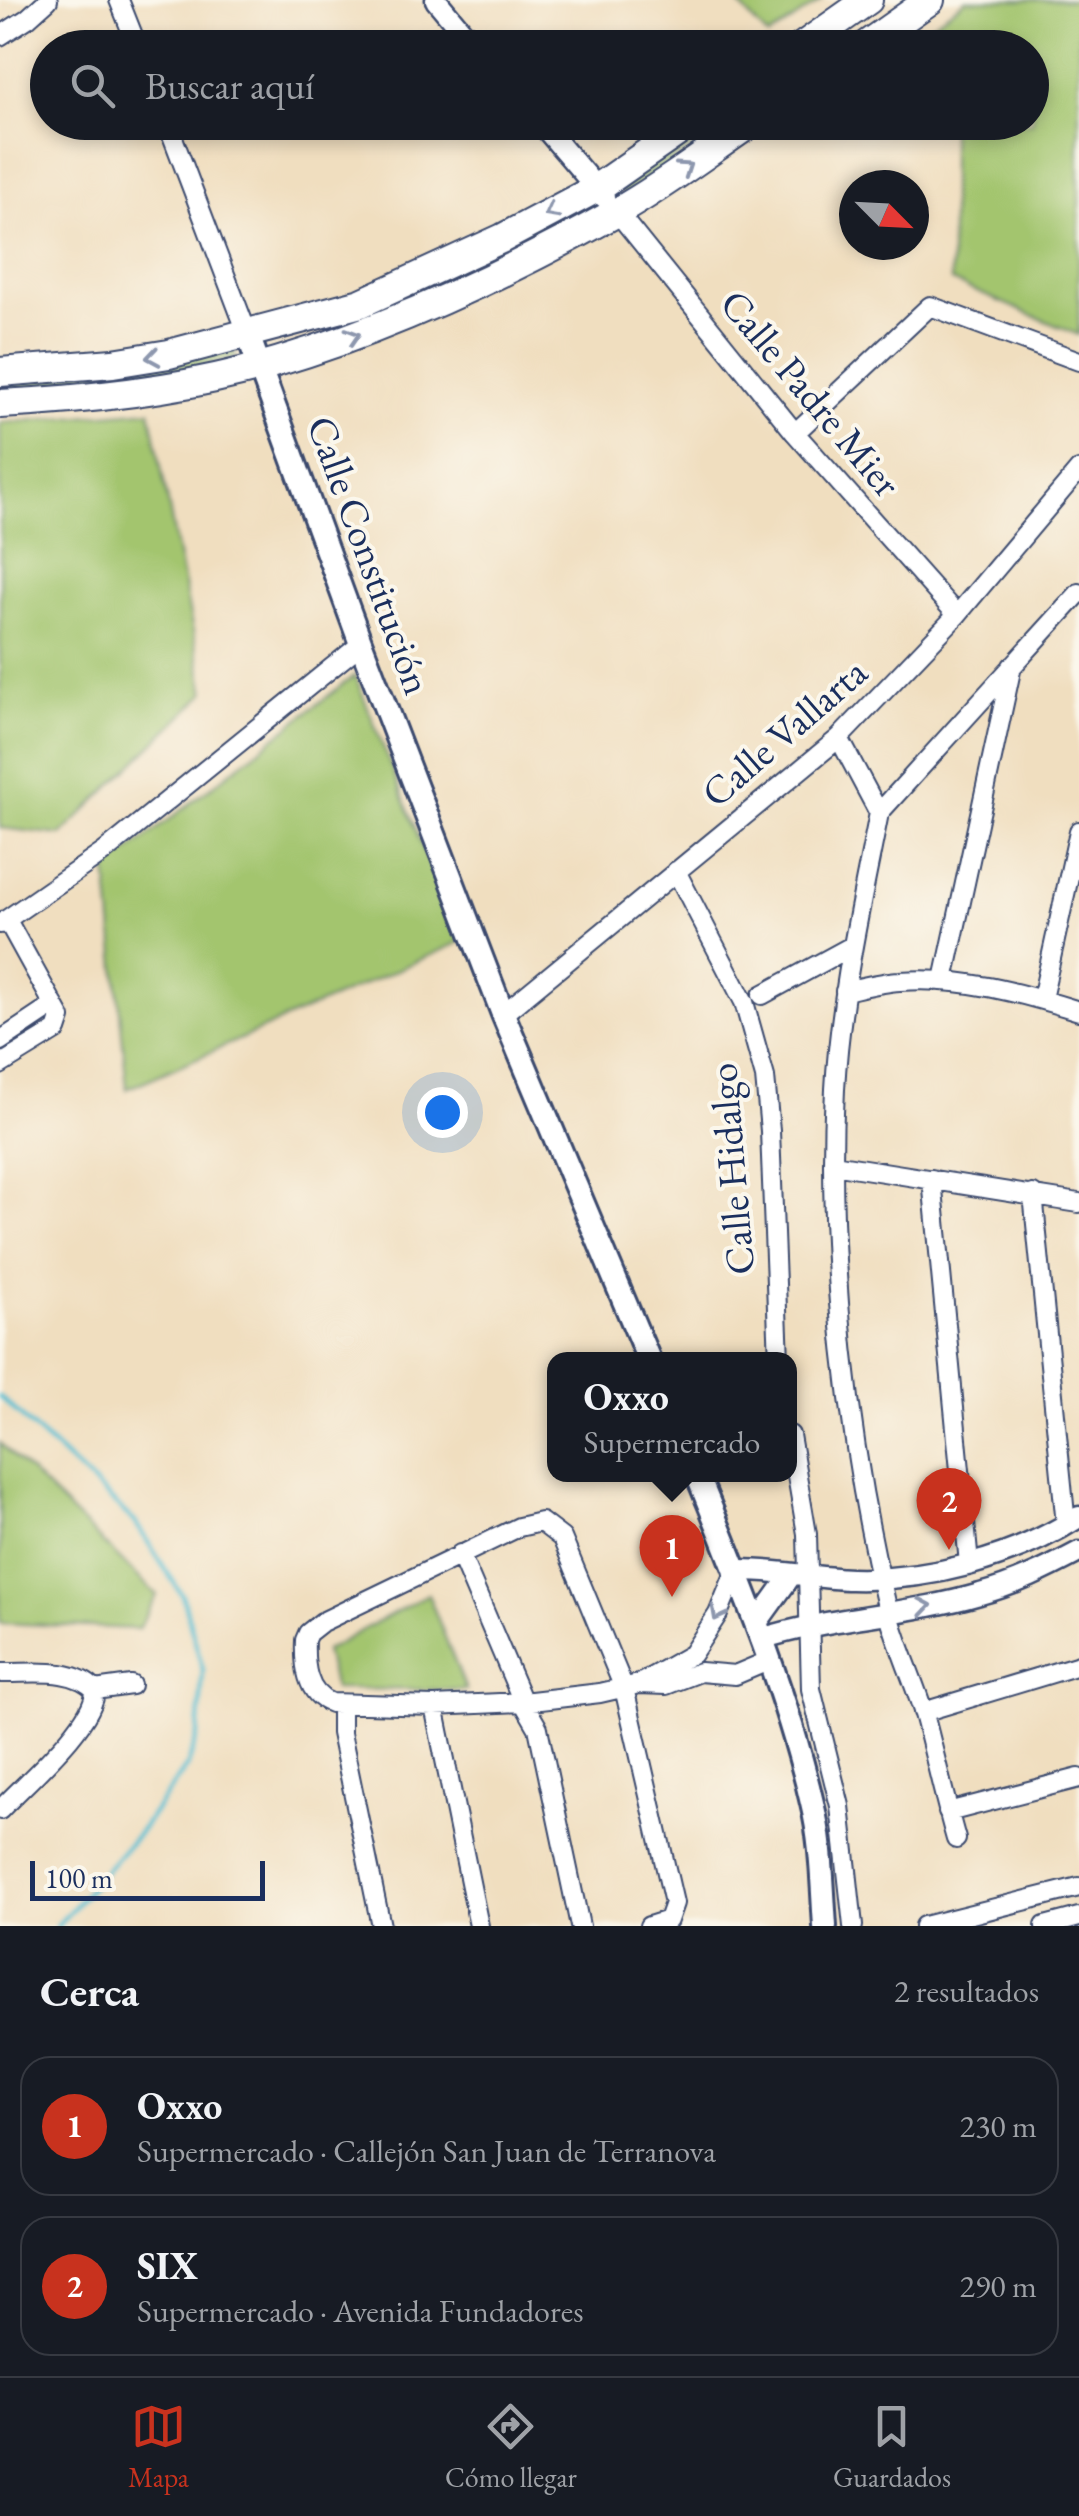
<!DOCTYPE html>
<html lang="es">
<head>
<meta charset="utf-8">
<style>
	:root { --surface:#171b24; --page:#242831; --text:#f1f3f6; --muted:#9ea1a6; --line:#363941; --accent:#c8321e }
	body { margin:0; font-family:"EB Garamond",serif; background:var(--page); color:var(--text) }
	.compass { position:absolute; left:839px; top:170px; width:90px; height:90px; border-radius:50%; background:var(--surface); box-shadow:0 5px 15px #0003; rotate:114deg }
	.scale { position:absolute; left:30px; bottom:25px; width:235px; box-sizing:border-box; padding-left:10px; border:5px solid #1b2f5e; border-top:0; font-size:28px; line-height:35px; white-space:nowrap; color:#1b2f5e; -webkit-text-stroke:8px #fbf7ec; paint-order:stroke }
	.you { position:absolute; left:442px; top:1112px; width:35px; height:35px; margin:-25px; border:8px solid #fff; border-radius:50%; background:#1a73e8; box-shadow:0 0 0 15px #1a73e833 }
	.badge { display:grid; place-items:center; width:65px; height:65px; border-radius:50%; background:var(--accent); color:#fff; font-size:32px; font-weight:700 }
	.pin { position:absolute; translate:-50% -82px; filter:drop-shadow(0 2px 5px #0008) }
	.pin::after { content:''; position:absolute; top:52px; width:35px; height:30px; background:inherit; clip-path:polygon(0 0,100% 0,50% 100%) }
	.popup { position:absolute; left:547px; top:1352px; width:250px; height:130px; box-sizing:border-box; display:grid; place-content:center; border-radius:20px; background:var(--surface); filter:drop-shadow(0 2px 8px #0005); font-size:32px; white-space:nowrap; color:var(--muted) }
	.popup b { font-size:38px; color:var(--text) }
	.popup::after { content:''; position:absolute; left:50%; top:100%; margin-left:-20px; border:20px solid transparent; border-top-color:var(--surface) }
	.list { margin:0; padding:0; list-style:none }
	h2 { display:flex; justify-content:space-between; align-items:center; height:130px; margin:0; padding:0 40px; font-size:42px }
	h2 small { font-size:32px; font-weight:400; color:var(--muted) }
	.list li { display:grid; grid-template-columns:65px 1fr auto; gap:30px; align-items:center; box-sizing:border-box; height:140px; margin:0 20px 20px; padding:0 20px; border:2px solid var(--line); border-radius:30px }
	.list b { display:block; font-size:38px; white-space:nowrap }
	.list p { margin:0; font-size:32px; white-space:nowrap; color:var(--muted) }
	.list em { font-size:32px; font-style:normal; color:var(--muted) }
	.icon { flex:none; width:55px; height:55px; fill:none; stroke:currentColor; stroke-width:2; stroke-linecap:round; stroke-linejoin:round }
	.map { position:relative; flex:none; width:1079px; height:1926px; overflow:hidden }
	.search { position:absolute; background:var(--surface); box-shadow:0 5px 15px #0003; left:30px; right:30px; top:30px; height:110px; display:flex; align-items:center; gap:25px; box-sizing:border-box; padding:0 35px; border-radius:55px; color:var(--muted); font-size:38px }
	.sheet { height:450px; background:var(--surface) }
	nav { display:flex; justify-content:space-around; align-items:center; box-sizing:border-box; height:140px; border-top:2px solid var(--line); background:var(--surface); font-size:28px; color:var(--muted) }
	nav a { display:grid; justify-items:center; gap:5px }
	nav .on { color:var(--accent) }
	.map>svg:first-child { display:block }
	.green { fill:#a3c56e; stroke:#5f7a66; stroke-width:2.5 }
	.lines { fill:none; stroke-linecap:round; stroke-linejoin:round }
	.stream { stroke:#52bccf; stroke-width:5 }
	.minor-casing { stroke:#3b496d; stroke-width:22 }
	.tertiary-casing { stroke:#3b496d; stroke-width:25 }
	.secondary-casing { stroke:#3b496d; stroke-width:28 }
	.primary-casing { stroke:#3b496d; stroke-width:32 }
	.minor { stroke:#fff; stroke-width:18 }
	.tertiary { stroke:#fff; stroke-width:20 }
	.secondary { stroke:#fff; stroke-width:22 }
	.primary { stroke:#fff; stroke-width:28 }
	.oneway { stroke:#8d97ae }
	.labels { text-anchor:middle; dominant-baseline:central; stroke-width:8; stroke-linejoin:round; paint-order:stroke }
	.street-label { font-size:40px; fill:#1b2f5e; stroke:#fbf7ec }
</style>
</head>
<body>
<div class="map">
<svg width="1079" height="1926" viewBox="0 0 1079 1926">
	<rect width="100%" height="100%" fill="#fbf7ec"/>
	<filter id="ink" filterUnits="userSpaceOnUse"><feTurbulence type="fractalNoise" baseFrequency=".01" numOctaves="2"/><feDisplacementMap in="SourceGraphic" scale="20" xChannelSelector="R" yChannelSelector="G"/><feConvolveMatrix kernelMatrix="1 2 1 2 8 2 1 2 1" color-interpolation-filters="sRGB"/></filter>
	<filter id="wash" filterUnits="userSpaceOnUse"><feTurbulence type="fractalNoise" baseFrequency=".0048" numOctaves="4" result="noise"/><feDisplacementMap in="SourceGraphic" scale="40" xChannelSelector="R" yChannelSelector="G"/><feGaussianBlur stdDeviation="2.25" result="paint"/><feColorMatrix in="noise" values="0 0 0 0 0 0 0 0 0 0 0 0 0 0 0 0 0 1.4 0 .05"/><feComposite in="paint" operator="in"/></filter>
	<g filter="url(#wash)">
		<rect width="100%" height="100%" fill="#f0debf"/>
		<path class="green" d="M735,0H822L768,37Z
			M966,0H1079V335L951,281V123L1032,122V48L940,47L926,28Z
			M712,123H729L624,193L619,190Z
			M233,350L237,357C160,378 80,387 0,392V382Z
			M150,410L205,693L61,835L0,828V423Z
			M355,675L460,942L127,1089L107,868Z
			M0,1443L157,1595L138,1629L0,1623Z
			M428,1594L466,1690L334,1689L325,1651Z"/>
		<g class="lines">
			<path class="stream" d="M0,1397L135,1522L182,1595L203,1670L198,1734L188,1765L141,1830L57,1926"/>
		</g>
	</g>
	<g filter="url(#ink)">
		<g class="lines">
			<g class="minor-casing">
				<path id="minor" d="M119,0L138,48
					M0,36L28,18L48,0
					M167,122L248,335
					M617,212L795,433L957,615
					M795,433L930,306L1079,361
					M839,738L879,813
					M879,813C861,905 840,996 835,1089C826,1252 849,1449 887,1607C896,1643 913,1678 924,1714C935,1755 944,1797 956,1839
					M879,813L1079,593
					M676,871L744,1002L765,1077L770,1131L779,1360
					M0,924L104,852L361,644
					M944,980L1012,666
					M845,991C863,987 881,982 900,981C960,976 1022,993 1079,1011
					M762,995L852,946
					M1042,999L1079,831
					M503,1014L839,738L957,615L1079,470
					M0,1041L54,1005
					M0,1065L57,1030L61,1018L7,920
					M833,1164L1079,1203
					M932,1179L969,1564
					M1033,1194L1066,1525
					M790,1435L807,1534L811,1689L840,1806L853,1926
					M460,1554L523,1702L538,1728L580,1926
					M0,1673C30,1674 73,1666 95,1690
					M639,1684L666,1685L700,1672L735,1675L768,1661
					M95,1690L131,1685
					M341,1704V1733L381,1926
					M434,1706L479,1926
					M923,1712L1079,1665
					M0,1810C23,1785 96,1723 95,1690
					M948,1812L1079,1778
					M649,1926L668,1920L674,1903L624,1688L562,1538L541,1522L519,1527L322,1622L308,1633L305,1640C304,1664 306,1694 331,1703L434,1706L523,1702L600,1693L639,1684L692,1654L718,1614L736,1570
					M924,1926L1079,1887
					M1045,1926L1079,1917"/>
			</g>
			<g class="tertiary-casing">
				<path id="tertiary" d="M436,0L476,48
					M540,122L604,197
					M736,1570C775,1569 812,1578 851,1579C929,1581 1013,1559 1079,1517
					M756,1624L792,1574
					M761,1639C833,1616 908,1615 980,1594C1015,1585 1047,1569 1079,1552"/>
			</g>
			<g class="secondary-casing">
				<path id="secondary" d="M248,335L361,644L503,1014L649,1360
					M697,1474C740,1581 786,1690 812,1803C822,1843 822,1885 825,1926"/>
			</g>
			<g class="primary-casing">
				<path id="primary" d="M800,48L868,0
					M862,48L930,0
					M0,372L113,363L169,354L361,303L503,238L597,188L692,122
					M0,404C81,400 162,392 241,372C371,338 501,277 619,211C665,185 708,152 752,122"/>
			</g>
			<use href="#minor" class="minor"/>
			<use href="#tertiary" class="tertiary"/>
			<use href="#secondary" class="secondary"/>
			<use href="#primary" class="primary"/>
		</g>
		<defs><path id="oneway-chevron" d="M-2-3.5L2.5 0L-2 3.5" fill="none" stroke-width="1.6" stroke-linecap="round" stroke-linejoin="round" transform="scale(2.5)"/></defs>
		<g class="oneway">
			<use href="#oneway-chevron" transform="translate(685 168) rotate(-34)"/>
			<use href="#oneway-chevron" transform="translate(551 212) rotate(152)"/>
			<use href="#oneway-chevron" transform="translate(353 336) rotate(-18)"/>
			<use href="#oneway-chevron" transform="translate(153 357) rotate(171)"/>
			<use href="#oneway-chevron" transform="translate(925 1606) rotate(-9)"/>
			<use href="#oneway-chevron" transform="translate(718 1614) rotate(118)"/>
		</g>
	</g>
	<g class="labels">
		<g class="street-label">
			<text transform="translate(811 393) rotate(50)">Calle Padre Mier</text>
			<text transform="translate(370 555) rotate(70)">Calle Constitución</text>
			<text transform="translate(784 732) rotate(-41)">Calle Vallarta</text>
			<text transform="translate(731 1169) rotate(-95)">Calle Hidalgo</text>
		</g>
	</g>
</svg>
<svg class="compass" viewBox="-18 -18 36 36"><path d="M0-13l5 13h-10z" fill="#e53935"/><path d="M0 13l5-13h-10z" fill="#9ea1a6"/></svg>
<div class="scale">100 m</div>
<div class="you"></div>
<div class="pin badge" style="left:672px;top:1597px">1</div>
<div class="popup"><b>Oxxo</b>Supermercado</div>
<div class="pin badge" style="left:949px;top:1550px">2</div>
<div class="search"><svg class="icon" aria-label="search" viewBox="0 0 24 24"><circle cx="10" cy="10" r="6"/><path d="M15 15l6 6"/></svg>Buscar aquí</div>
</div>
<section class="sheet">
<h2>Cerca<small>2 resultados</small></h2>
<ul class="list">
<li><span class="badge">1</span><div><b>Oxxo</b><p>Supermercado · Callejón San Juan de Terranova</p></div><em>230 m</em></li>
<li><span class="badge">2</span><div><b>SIX</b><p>Supermercado · Avenida Fundadores</p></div><em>290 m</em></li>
</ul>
</section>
<nav>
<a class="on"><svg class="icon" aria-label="map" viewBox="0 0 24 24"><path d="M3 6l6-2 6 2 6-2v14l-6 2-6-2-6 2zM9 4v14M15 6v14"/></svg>Mapa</a>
<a><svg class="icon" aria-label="directions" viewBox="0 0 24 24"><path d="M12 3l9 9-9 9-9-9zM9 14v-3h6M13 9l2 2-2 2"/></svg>Cómo llegar</a>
<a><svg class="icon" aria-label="saved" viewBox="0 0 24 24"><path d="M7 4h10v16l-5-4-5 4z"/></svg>Guardados</a>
</nav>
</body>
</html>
